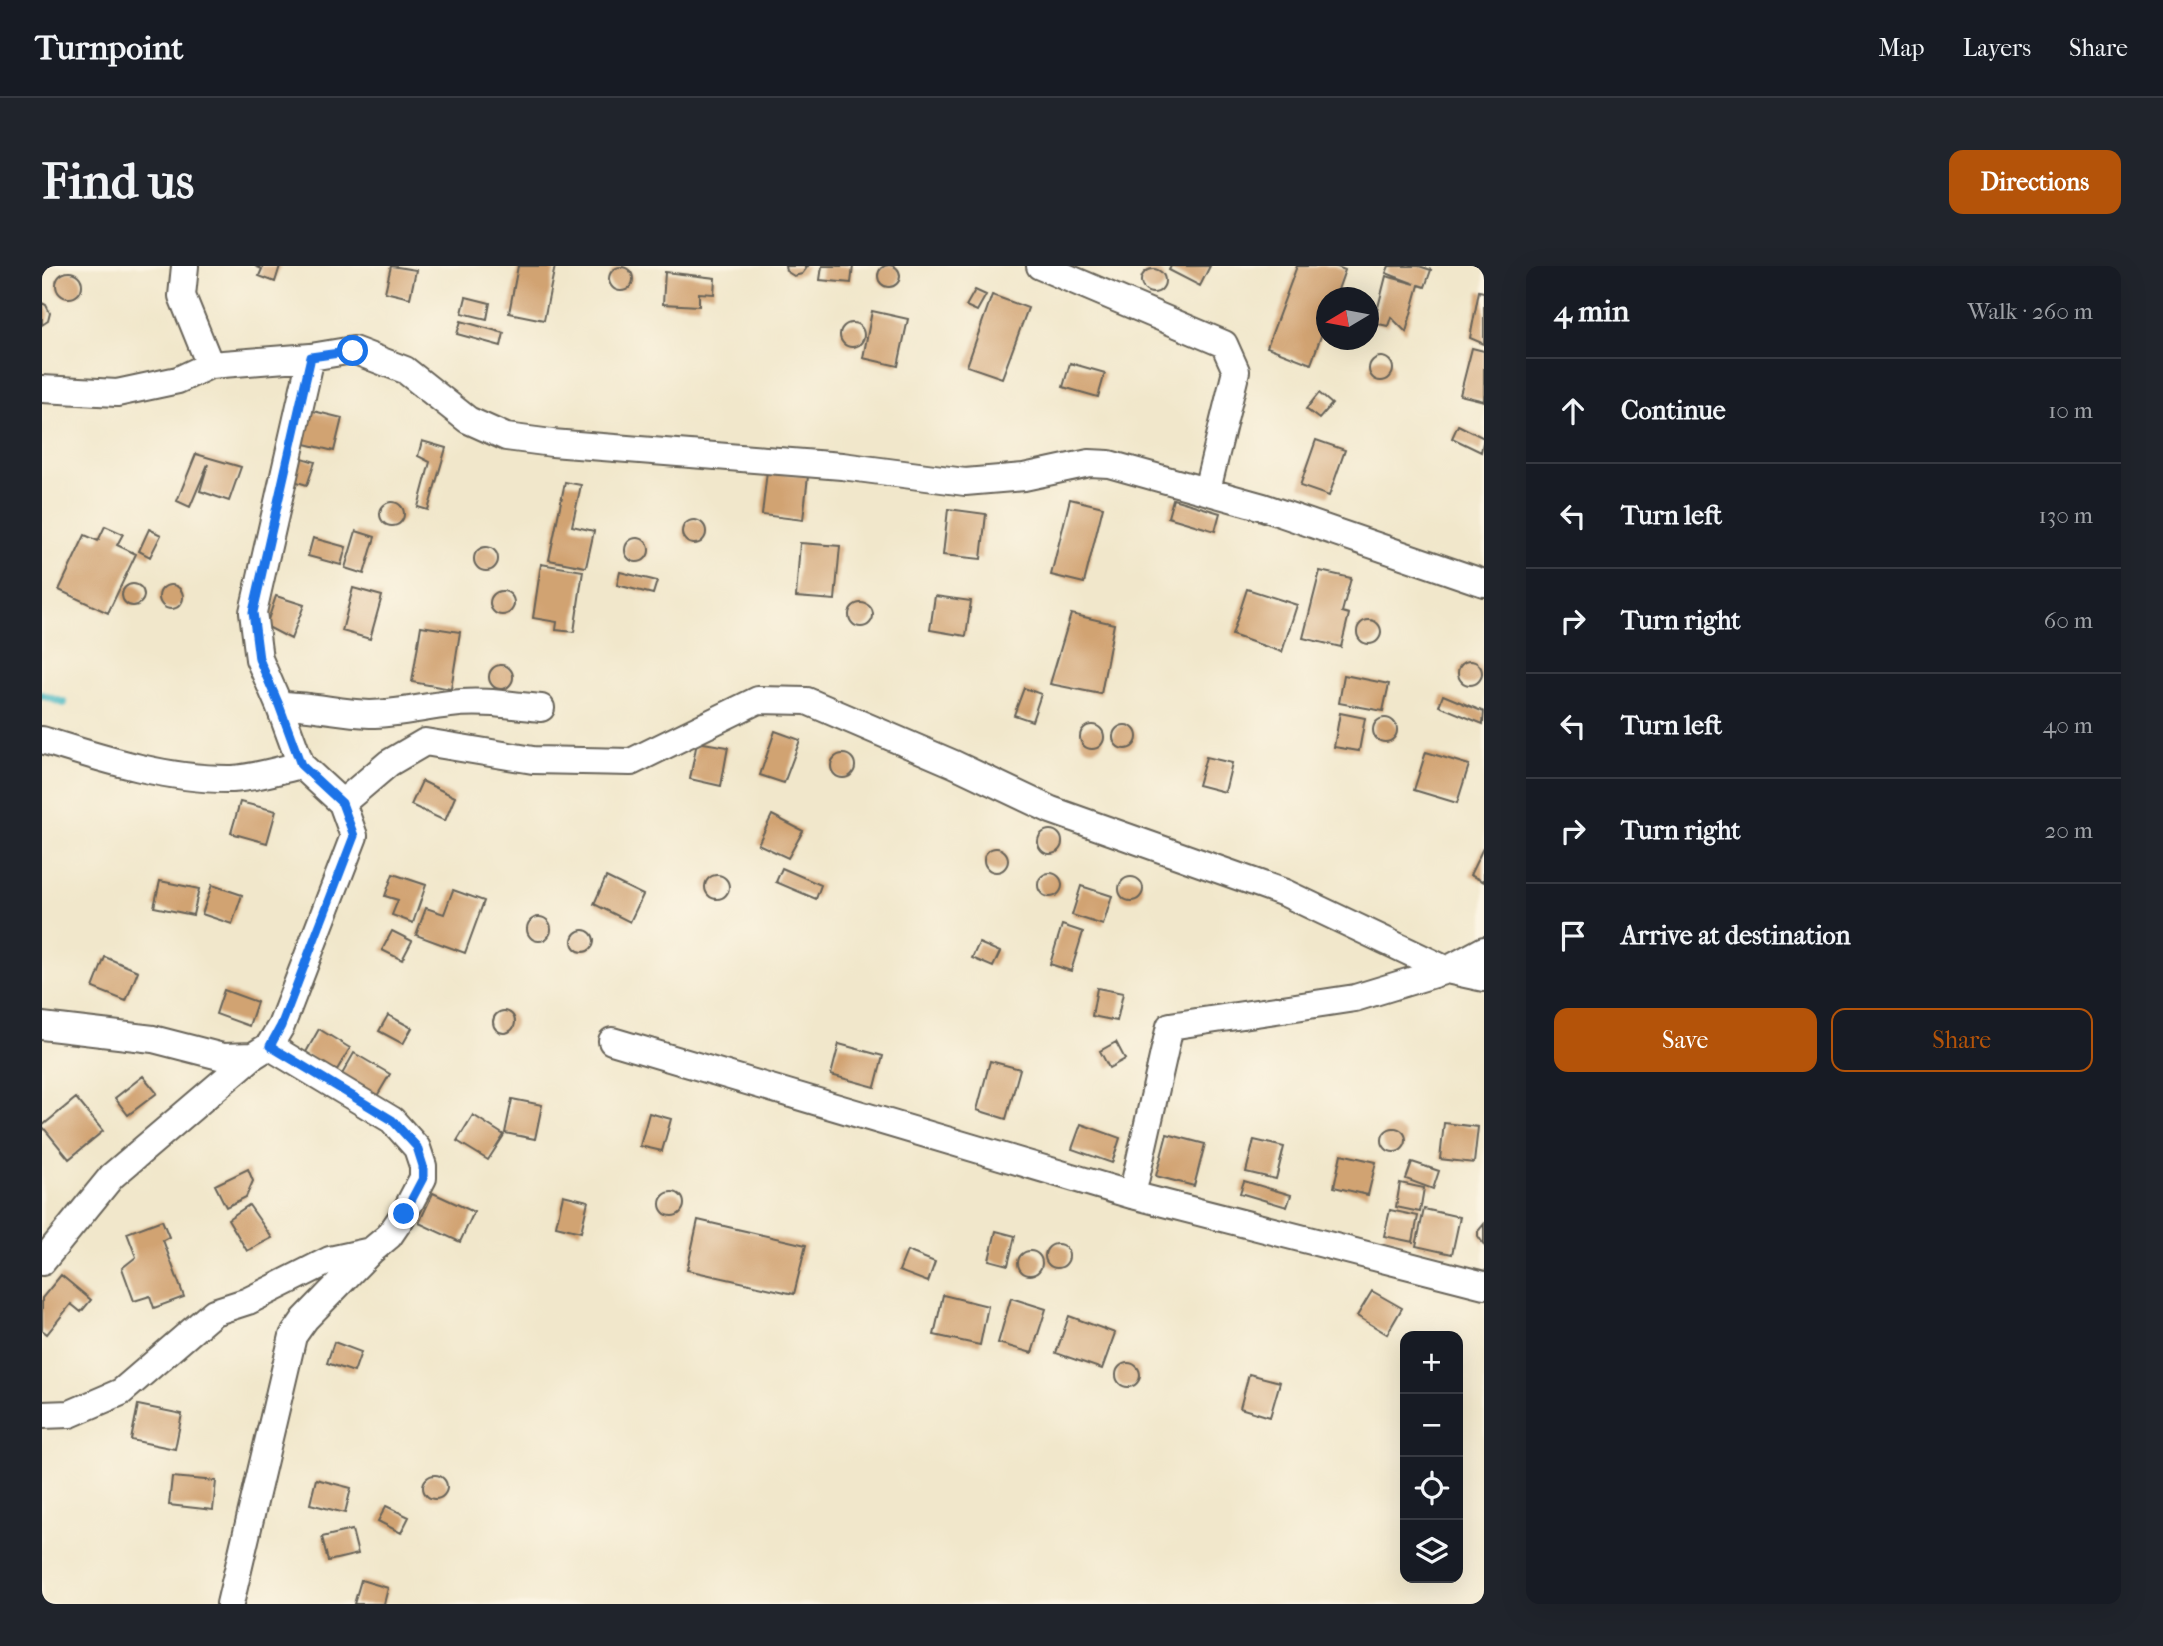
<!DOCTYPE html>
<html lang="en">
<head>
<meta charset="utf-8">
<style>
	:root { --surface:#171b24; --page:#20242c; --text:#f1f3f6; --muted:#9ea1a6; --line:#363941; --accent:#b45309 }
	body { margin:0; font-family:"IM FELL French Canon",serif; background:var(--page); color:var(--text) }
	.controls { position:absolute; right:21px; bottom:21px; display:grid; overflow:hidden; border-radius:14px; box-shadow:0 7px 28px #0002 }
	.controls button { width:63px; height:63px; display:grid; place-items:center; padding:0; border:0; border-bottom:2px solid var(--line); background:var(--surface); color:var(--text); font:35px sans-serif }
	.compass { position:absolute; left:1274px; top:21px; width:63px; height:63px; border-radius:50%; background:var(--surface); box-shadow:0 7px 28px #0002; rotate:260deg }
	.stop { position:absolute; width:21px; height:21px; margin:-16px; border:5px solid #1a73e8; border-radius:50%; background:#fff }
	.stop.end { background:#1a73e8; border-color:#fff; box-shadow:0 2px 7px #0008 }
	.list { margin:0; padding:0; list-style:none }
	h2 { display:flex; justify-content:space-between; align-items:center; height:91px; margin:0; padding:0 28px; font-size:30px }
	h2 small { font-size:23px; font-weight:400; color:var(--muted) }
	.list li { display:grid; grid-template-columns:46px 1fr auto; gap:21px; align-items:center; box-sizing:border-box; height:105px; padding:0 28px; border-top:2px solid var(--line) }
	.list b { display:block; font-size:26px; white-space:nowrap }
	.list em { font-size:23px; font-style:normal; color:var(--muted) }
	.actions { display:flex; gap:14px; padding:21px 28px }
	.actions a { flex:1; padding:16px 0; border:2px solid var(--accent); border-radius:14px; text-align:center; font-size:24px; color:var(--accent) }
	.actions .main { background:var(--accent); color:#fff }
	.icon { flex:none; width:38px; height:38px; fill:none; stroke:currentColor; stroke-width:2; stroke-linecap:round; stroke-linejoin:round }
	.map { position:relative; flex:none; width:1442px; height:1338px; overflow:hidden; border-radius:14px }
	header { display:flex; align-items:center; gap:42px; box-sizing:border-box; height:98px; padding:0 35px; background:var(--surface); border-bottom:2px solid var(--line) }
	header strong { font-size:33px }
	nav { display:flex; gap:38px; margin-inline-start:auto; font-size:24px }
	.intro { display:flex; align-items:center; justify-content:space-between; box-sizing:border-box; height:168px; padding:0 42px }
	h1 { margin:0; font-size:49px }
	.button { padding:18px 32px; border-radius:14px; background:var(--accent); color:#fff; font-size:24px; font-weight:700 }
	main { display:flex; gap:42px; padding:0 42px }
	aside { flex:1; background:var(--surface); border-radius:14px; box-shadow:0 7px 28px #0002 }
	.map>svg:first-child { display:block }
	.lines { fill:none; stroke-linecap:round; stroke-linejoin:round }
	.stream { stroke:#4bb9c3; stroke-width:8 }
	.building { fill:#d1a372 }
	.minor-casing { stroke:#676359; stroke-width:30 }
	.minor { stroke:#fff; stroke-width:26 }
	.route { stroke:#1a73e8; stroke-width:9 }
</style>
</head>
<body>
<header>
<strong>Turnpoint</strong>
<nav><a>Map</a><a>Layers</a><a>Share</a></nav>
</header>
<div class="intro"><h1>Find us</h1><a class="button">Directions</a></div>
<main>
<div class="map">
<svg width="1442" height="1338" viewBox="0 0 1442 1338">
	<rect width="100%" height="100%" fill="#fcf5e5"/>
	<filter id="ink" filterUnits="userSpaceOnUse"><feTurbulence type="fractalNoise" baseFrequency=".0143" numOctaves="2"/><feDisplacementMap in="SourceGraphic" scale="14" xChannelSelector="R" yChannelSelector="G"/><feConvolveMatrix kernelMatrix="1 2 1 2 8 2 1 2 1" color-interpolation-filters="sRGB"/></filter>
	<filter id="wash" filterUnits="userSpaceOnUse"><feTurbulence type="fractalNoise" baseFrequency=".00686" numOctaves="4" result="noise"/><feDisplacementMap in="SourceGraphic" scale="28" xChannelSelector="R" yChannelSelector="G"/><feGaussianBlur stdDeviation="1.57" result="paint"/><feColorMatrix in="noise" values="0 0 0 0 0 0 0 0 0 0 0 0 0 0 0 0 0 1.4 0 .05"/><feComposite in="paint" operator="in"/></filter>
	<g filter="url(#wash)">
		<rect width="100%" height="100%" fill="#f1e7cb"/>
		<g class="lines">
			<path class="stream" d="M0,429L22,437"/>
		</g>
		<g id="blocks">
			<path class="building" d="M836 10a11 11 0 1 1 22 0a11 11 0 1 1-22 0Z
				M213,0H238L233,16L217,10L220,3Z
				M349,0L374,4L368,32L343,26Z
				M476,0H513L502,54L467,47Z
				M743,0H766L760,8L752,10L744,5Z
				M780,0H811L809,17L778,14Z
				M1129,0H1168L1158,20L1127,4Z
				M1255,0H1293L1303,4L1293,32H1284V56L1269,98L1225,81Z
				M1347,0H1377L1389,4L1383,21L1377,19L1364,66L1349,51L1346,60L1332,57L1344,10L1373,18L1344,7Z
				M567 13a12 12 0 1 1 24 0a12 12 0 1 1-24 0Z
				M1099 15a12 12 0 1 1 24 0a12 12 0 1 1-24 0Z
				M14 19a13 13 0 1 1 26 0a13 13 0 1 1-26 0Z
				M623,6L673,12L672,28L657,27V40L621,38Z
				M933,24L944,29L935,45L924,40Z
				M1437,25L1442,26V78L1428,72Z
				M950,29L986,42L960,112L925,100Z
				M424,31L448,37L445,53L420,47Z
				M0,37L4,39L8,47L6,55L0,59Z
				M830,45L866,53L856,100L821,92Z
				M419,55L462,67L459,80L415,68Z
				M798 69a12 12 0 1 1 24 0a12 12 0 1 1-24 0Z
				M1430,82L1442,85V135L1418,129Z
				M1327 103a12 12 0 1 1 24 0a12 12 0 1 1-24 0Z
				M1028,97L1063,107L1056,131L1021,121Z
				M1277,127L1290,138L1277,153L1264,143Z
				M263,143L300,152L292,185L255,176Z
				M1416,159L1442,172L1439,186L1410,172Z
				M1274,174L1303,184L1287,230L1258,220Z
				M380,175L404,182L386,244L376,241L388,196L376,190Z
				M154,188L199,201L187,235L158,225L166,198L148,241L135,235Z
				M257,191L273,196L265,219L249,214Z
				M725,205L766,210L761,254L720,249Z
				M523,216L539,219L530,260L552,265L544,301L507,294Z
				M1028,233L1061,241L1042,317L1009,309Z
				M1131,233L1178,247L1173,265L1126,251Z
				M338 248a12 12 0 1 1 24 0a12 12 0 1 1-24 0Z
				M906,243L944,248L939,293L901,289Z
				M640 266a12 12 0 1 1 24 0a12 12 0 1 1-24 0Z
				M63,260L81,268L75,279L94,288L66,347L17,324L43,269L56,275Z
				M107,263L119,269L108,291L97,285Z
				M314,265L333,271L322,308L303,302Z
				M271,272L304,281L299,299L266,290Z
				M583 284a12 12 0 1 1 24 0a12 12 0 1 1-24 0Z
				M758,277L798,280L793,334L754,331Z
				M432 293a12 12 0 1 1 24 0a12 12 0 1 1-24 0Z
				M499,298L541,305L532,366L514,364L515,356L491,352Z
				M1278,305L1309,312L1300,346L1307,348L1299,381L1261,372Z
				M578,306L615,315L611,328L575,319Z
				M80 329a11 11 0 1 1 22 0a11 11 0 1 1-22 0Z
				M117 331a12 12 0 1 1 24 0a12 12 0 1 1-24 0Z
				M311,322L340,330L328,373L300,365Z
				M1205,323L1255,339L1240,386L1190,369Z
				M448 337a12 12 0 1 1 24 0a12 12 0 1 1-24 0Z
				M234,330L262,339L249,373L224,360Z
				M893,330L929,335L924,370L888,364Z
				M807 349a12 12 0 1 1 24 0a12 12 0 1 1-24 0Z
				M1029,348L1072,358L1059,428L1008,418Z
				M1315 366a12 12 0 1 1 24 0a12 12 0 1 1-24 0Z
				M379,360L418,366L409,423L370,416Z
				M1416 407a12 12 0 1 1 24 0a12 12 0 1 1-24 0Z
				M447 411a12 12 0 1 1 24 0a12 12 0 1 1-24 0Z
				M1302,409L1347,418L1341,445L1297,437Z
				M982,422L999,428L990,455L972,449Z
				M1401,429L1442,446L1441,458L1397,440Z
				M1298,447L1323,452L1317,485L1292,481Z
				M1331 464a12 12 0 1 1 24 0a12 12 0 1 1-24 0Z
				M1038 471a12 12 0 1 1 24 0a12 12 0 1 1-24 0Z
				M1071 471a12 12 0 1 1 24 0a12 12 0 1 1-24 0Z
				M733,465L758,474L742,517L718,509Z
				M655,476L686,481L679,520L648,513Z
				M1384,486L1427,499L1415,537L1372,524Z
				M789 500a12 12 0 1 1 24 0a12 12 0 1 1-24 0Z
				M1164,491L1190,497L1183,526L1156,519Z
				M380,515L413,531L403,555L369,539Z
				M198,536L234,545L225,577L189,567Z
				M730,549L761,565L746,592L716,578Z
				M996 576a12 12 0 1 1 24 0a12 12 0 1 1-24 0Z
				M1442,580V616L1428,609Z
				M942 594a12 12 0 1 1 24 0a12 12 0 1 1-24 0Z
				M740,602L779,619L774,633L734,616Z
				M996 619a12 12 0 1 1 24 0a12 12 0 1 1-24 0Z
				M351,608L384,619L371,657L350,649L356,634L343,630Z
				M663 621a12 12 0 1 1 24 0a12 12 0 1 1-24 0Z
				M564,611L601,629L588,656L552,638Z
				M1077 623a12 12 0 1 1 24 0a12 12 0 1 1-24 0Z
				M118,615L157,623L151,649L112,641Z
				M170,619L200,629L190,658L160,648Z
				M1039,620L1070,630L1061,659L1030,649Z
				M411,624L442,635L423,687L374,669L384,642L402,648Z
				M485 663a12 12 0 1 1 24 0a12 12 0 1 1-24 0Z
				M1020,659L1041,666L1029,705L1008,698Z
				M530 675a11 11 0 1 1 22 0a11 11 0 1 1-22 0Z
				M350,665L370,675L360,694L340,684Z
				M937,677L958,686L951,701L930,692Z
				M63,691L96,705L84,735L51,722Z
				M1055,722L1081,727L1075,755L1050,750Z
				M182,724L215,736L207,760L174,748Z
				M451 756a11 11 0 1 1 22 0a11 11 0 1 1-22 0Z
				M346,749L370,762L361,778L337,765Z
				M277,763L308,782L293,807L263,788Z
				M1074,776L1083,793L1067,802L1058,785Z
				M797,778L841,790L833,821L789,809Z
				M312,787L348,808L335,830L299,810Z
				M948,795L978,803L964,853L935,844Z
				M101,810L115,827L86,849L73,832Z
				M34,832L61,865L27,893L0,860Z
				M470,833L500,839L493,873L463,867Z
				M607,847L629,853L620,885L598,880Z
				M431,849L462,869L446,894L415,875Z
				M1402,857L1436,861L1432,897L1398,893Z
				M1039,858L1078,872L1070,897L1030,883Z
				M1340 874a12 12 0 1 1 24 0a12 12 0 1 1-24 0Z
				M1125,868L1163,878L1152,920L1114,910Z
				M1212,874L1242,881L1234,913L1204,906Z
				M1299,888L1334,896L1326,929L1292,921Z
				M1370,896L1397,905L1391,923L1364,913Z
				M206,903L211,915L204,931L184,941L173,919Z
				M1202,915L1249,929L1245,941L1198,927Z
				M1358,917L1382,922L1378,946L1354,941Z
				M618 938a12 12 0 1 1 24 0a12 12 0 1 1-24 0Z
				M391,927L432,946L418,976L377,957Z
				M521,929L546,935L539,966L514,960Z
				M207,939L230,972L205,985L186,953Z
				M1382,943L1418,951L1410,988L1374,980Z
				M1348,944L1376,950L1371,976L1342,970Z
				M120,954L127,971L121,974L142,1031L112,1042L108,1030L92,1035L80,1002L94,991L85,967Z
				M656,954L764,979L752,1028L645,1004Z
				M1442,958V979L1436,970V965Z
				M954,965L973,970L966,999L947,994Z
				M1003 990a12 12 0 1 1 24 0a12 12 0 1 1-24 0Z
				M865,985L893,996L886,1016L857,1005Z
				M976 997a12 12 0 1 1 24 0a12 12 0 1 1-24 0Z
				M19,1009L49,1034L39,1046L29,1038L5,1068L0,1064V1032Z
				M1330,1025L1360,1042L1345,1068L1315,1050Z
				M901,1029L946,1040L938,1079L892,1069Z
				M969,1032L1004,1043L990,1087L956,1077Z
				M1027,1050L1073,1067L1060,1103L1014,1087Z
				M292,1076L319,1086L312,1106L285,1097Z
				M1074 1109a12 12 0 1 1 24 0a12 12 0 1 1-24 0Z
				M1207,1108L1238,1116L1228,1151L1198,1142Z
				M96,1139L140,1148L133,1183L89,1174Z
				M381 1221a12 12 0 1 1 24 0a12 12 0 1 1-24 0Z
				M130,1211L174,1215L171,1244L127,1239Z
				M274,1213L309,1222L303,1247L268,1238Z
				M344,1240L367,1251L359,1267L336,1255Z
				M310,1264L316,1288L286,1295L280,1271Z
				M319,1314L346,1322L342,1338H312Z"/>
		</g>
	</g>
	<g filter="url(#ink)">
		<use href="#blocks" fill-opacity="0" stroke="#676359" stroke-width="2"/>
		<g class="lines">
			<g class="minor-casing">
				<path id="minor" d="M998,0L1182,78L1194,105L1165,224
					M269,91L311,84L363,104L426,154L464,171L510,177L800,200L923,216L982,211L1047,197L1067,198L1221,241L1442,317
					M0,123L75,127L136,114L168,99
					M237,439C269,439 297,447 328,448C355,448 381,441 408,438C439,434 468,439 499,442
					M0,474C61,493 126,514 190,513C212,512 237,504 259,499
					M300,537L347,497L383,476L491,494L589,496L716,434L765,435L912,498L1009,544L1243,627L1405,704L1442,712
					M0,760L111,773L181,791L211,790L227,780L239,760L312,570L300,537L259,499L237,439L217,393L211,346L269,91L168,99L140,30L143,0
					M570,775L1090,929L1442,1019
					M1090,929L1128,760L1313,732L1405,704L1442,684
					M0,996L70,910L211,790
					M0,1149L28,1148L79,1126L172,1046L206,1035L288,994L329,985L347,970L362,948L381,912V900L375,882L350,854L227,780
					M188,1338L251,1070L263,1053L329,985"/>
			</g>
			<use href="#minor" class="minor"/>
		</g>
	</g>
	<g class="lines" filter="url(#ink)">
		<path class="route" d="M311,85L269,91L211,346L217,393L237,439L259,499L300,537L312,570L239,760L228,780L350,854L375,881L381,900V912L362,948"/>
	</g>
</svg>
<div class="controls">
<button>+</button>
<button>−</button>
<button><svg class="icon" aria-label="locate" viewBox="0 0 24 24"><circle cx="12" cy="12" r="6"/><path d="M12 2v4M12 18v4M2 12h4M18 12h4"/></svg></button>
<button><svg class="icon" aria-label="layers" viewBox="0 0 24 24"><path d="M12 4l9 5-9 5-9-5zM3 14l9 5 9-5"/></svg></button>
</div>
<svg class="compass" viewBox="-18 -18 36 36"><path d="M0-13l5 13h-10z" fill="#e53935"/><path d="M0 13l5-13h-10z" fill="#9ea1a6"/></svg>
<div class="stop" style="left:311px;top:85px"></div>
<div class="stop end" style="left:362px;top:948px"></div>
</div>
<aside>
<h2>4 min<small>Walk · 260 m</small></h2>
<ul class="list">
<li><svg class="icon" aria-label="ahead" viewBox="0 0 24 24"><path d="M12 20V5M6 11l6-6 6 6"/></svg><div><b>Continue</b></div><em>10 m</em></li>
<li><svg class="icon" aria-label="left" viewBox="0 0 24 24"><path d="M17 20v-9H6M10 6l-5 5 5 5"/></svg><div><b>Turn left</b></div><em>130 m</em></li>
<li><svg class="icon" aria-label="right" viewBox="0 0 24 24"><path d="M7 20v-9h11M14 6l5 5-5 5"/></svg><div><b>Turn right</b></div><em>60 m</em></li>
<li><svg class="icon" aria-label="left" viewBox="0 0 24 24"><path d="M17 20v-9H6M10 6l-5 5 5 5"/></svg><div><b>Turn left</b></div><em>40 m</em></li>
<li><svg class="icon" aria-label="right" viewBox="0 0 24 24"><path d="M7 20v-9h11M14 6l5 5-5 5"/></svg><div><b>Turn right</b></div><em>20 m</em></li>
<li><svg class="icon" aria-label="arrive" viewBox="0 0 24 24"><path d="M6 21V4h12l-3 4 3 4H6"/></svg><div><b>Arrive at destination</b></div></li>
</ul>
<div class="actions"><a class="main">Save</a><a>Share</a></div>
</aside>
</main>
</body>
</html>
